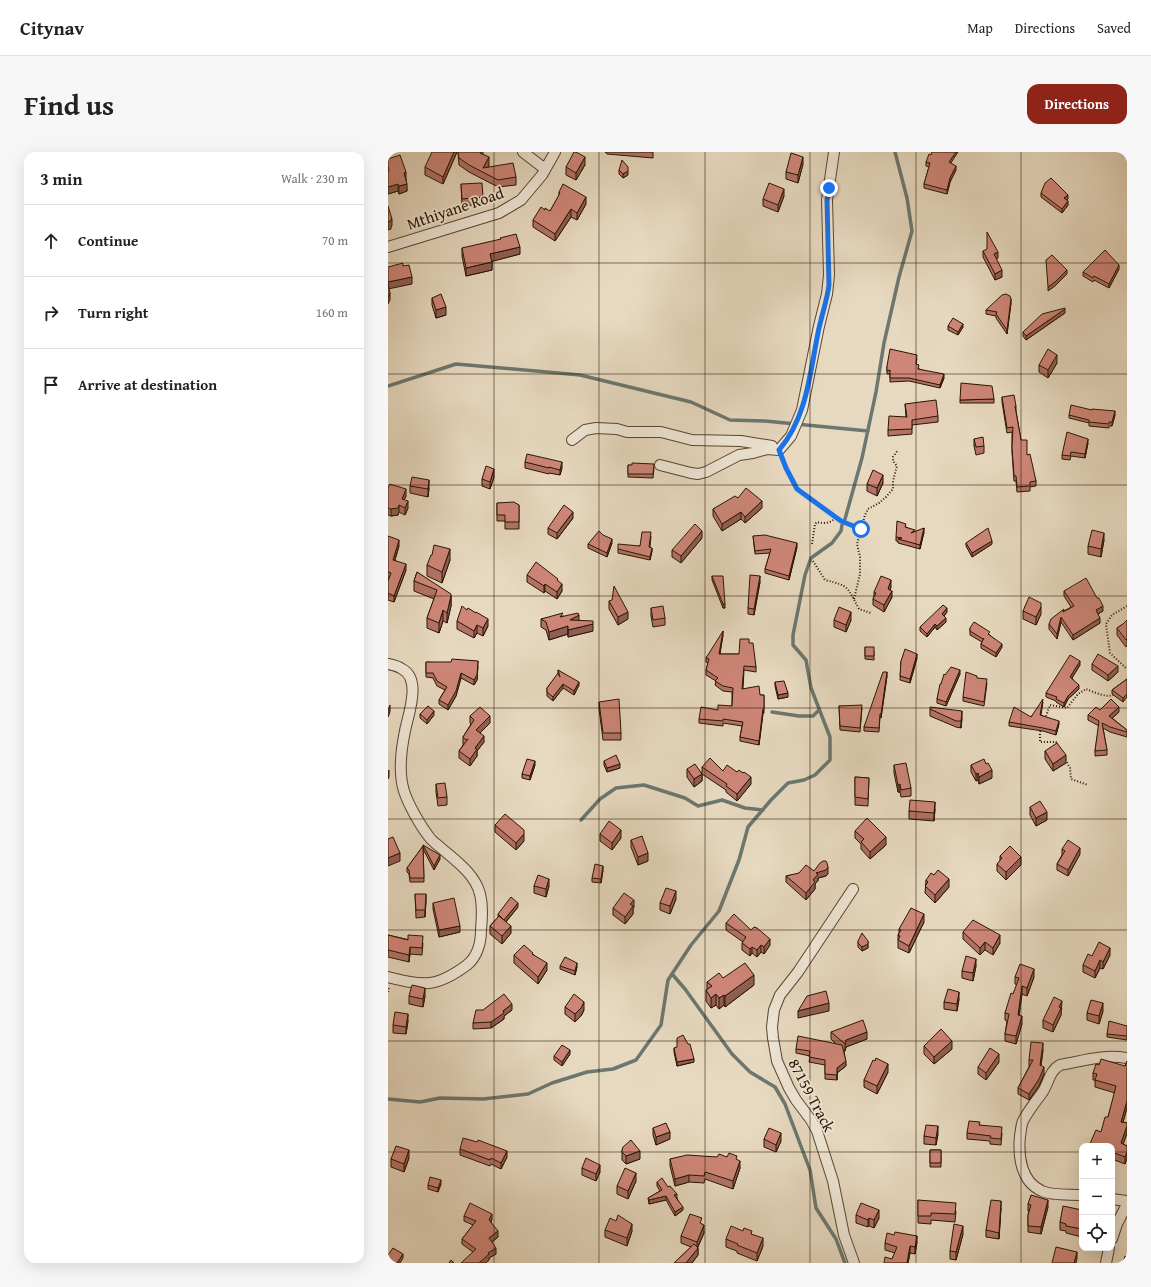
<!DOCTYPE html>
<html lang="en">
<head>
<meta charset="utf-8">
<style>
	:root { --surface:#fff; --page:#f6f6f6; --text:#222; --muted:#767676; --line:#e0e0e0; --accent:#8f2418 }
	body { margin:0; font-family:"Gentium Book Plus",serif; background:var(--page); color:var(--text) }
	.controls { position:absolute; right:12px; bottom:12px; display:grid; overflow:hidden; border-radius:8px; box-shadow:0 4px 16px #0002 }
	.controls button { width:36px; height:36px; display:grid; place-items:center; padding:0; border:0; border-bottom:1px solid var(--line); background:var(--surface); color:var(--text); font:20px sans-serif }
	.stop { position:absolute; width:12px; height:12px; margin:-9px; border:3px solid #1a73e8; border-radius:50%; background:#fff }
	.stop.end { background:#1a73e8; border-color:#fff; box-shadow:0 1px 4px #0008 }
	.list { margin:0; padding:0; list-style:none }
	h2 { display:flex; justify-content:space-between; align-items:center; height:52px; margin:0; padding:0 16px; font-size:17px }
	h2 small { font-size:13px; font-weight:400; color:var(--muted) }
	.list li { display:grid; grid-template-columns:26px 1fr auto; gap:12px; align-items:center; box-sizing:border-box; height:72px; padding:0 16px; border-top:1px solid var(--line) }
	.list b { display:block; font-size:15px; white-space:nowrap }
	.list em { font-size:13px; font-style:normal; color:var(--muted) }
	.icon { flex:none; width:22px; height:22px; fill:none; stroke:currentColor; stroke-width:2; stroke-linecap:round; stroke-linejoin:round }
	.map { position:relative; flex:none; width:739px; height:1111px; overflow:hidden; border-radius:12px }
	header { display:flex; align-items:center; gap:24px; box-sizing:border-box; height:56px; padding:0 20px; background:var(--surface); border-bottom:1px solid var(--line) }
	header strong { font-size:19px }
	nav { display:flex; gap:22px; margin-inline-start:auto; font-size:14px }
	.intro { display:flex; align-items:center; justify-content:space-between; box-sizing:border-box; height:96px; padding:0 24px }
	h1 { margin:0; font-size:28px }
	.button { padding:10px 18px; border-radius:12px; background:var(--accent); color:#fff; font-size:14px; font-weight:700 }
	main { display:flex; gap:24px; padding:0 24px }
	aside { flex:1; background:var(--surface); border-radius:12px; box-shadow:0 4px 16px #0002 }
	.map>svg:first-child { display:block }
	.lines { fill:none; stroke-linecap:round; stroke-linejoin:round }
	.stream { stroke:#6b776f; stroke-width:3.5 }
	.minor-casing { stroke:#584531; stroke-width:12 }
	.path { stroke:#281401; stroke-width:2; stroke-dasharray:1 2; stroke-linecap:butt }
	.minor { stroke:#efe6d6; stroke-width:10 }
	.wall { fill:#b17367; stroke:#281401 }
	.shaded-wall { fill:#905e54; stroke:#281401 }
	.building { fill:#ce8678; stroke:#281401 }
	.route { stroke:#1a73e8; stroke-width:5 }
	.grid { fill:none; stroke:#281401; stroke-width:1; stroke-opacity:0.55 }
	.labels { text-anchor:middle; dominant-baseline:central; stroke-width:3.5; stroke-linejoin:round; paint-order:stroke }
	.street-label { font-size:16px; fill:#281401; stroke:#efe6d6 }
</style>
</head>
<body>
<header>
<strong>Citynav</strong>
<nav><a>Map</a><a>Directions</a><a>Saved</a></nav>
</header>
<div class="intro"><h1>Find us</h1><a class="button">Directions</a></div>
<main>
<aside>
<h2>3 min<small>Walk · 230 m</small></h2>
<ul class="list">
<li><svg class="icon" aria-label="ahead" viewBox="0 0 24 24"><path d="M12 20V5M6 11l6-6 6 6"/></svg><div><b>Continue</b></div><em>70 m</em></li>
<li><svg class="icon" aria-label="right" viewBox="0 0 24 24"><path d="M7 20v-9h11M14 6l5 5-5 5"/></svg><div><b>Turn right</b></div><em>160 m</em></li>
<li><svg class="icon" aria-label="arrive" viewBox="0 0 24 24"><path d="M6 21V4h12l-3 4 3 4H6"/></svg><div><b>Arrive at destination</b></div></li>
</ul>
</aside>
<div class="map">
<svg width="739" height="1111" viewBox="0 0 739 1111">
	<rect width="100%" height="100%" fill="#e7d9c0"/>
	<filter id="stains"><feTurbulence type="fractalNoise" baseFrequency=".005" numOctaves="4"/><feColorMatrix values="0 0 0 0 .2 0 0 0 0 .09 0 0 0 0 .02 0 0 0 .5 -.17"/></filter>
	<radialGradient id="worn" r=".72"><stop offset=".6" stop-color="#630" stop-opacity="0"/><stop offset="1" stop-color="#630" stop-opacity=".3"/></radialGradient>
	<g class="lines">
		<path class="stream" d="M0,234L68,212L192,223L303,250L342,268L377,269L480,279
			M457,367L474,306L488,240L496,191L511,125L524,79L519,46L507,0
			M384,560L411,564H425L430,559
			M193,668L212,647L228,636L256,633L297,646L310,654L334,648L357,656L375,658
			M284,822L297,837L344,902L362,920L387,935L397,952L422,1018L428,1056L448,1087L457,1111
			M0,947L32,950L52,946L95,947L140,942L164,931L199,920L225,917L248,908L273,873L280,828L303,793L331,759L351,708L360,675L383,648L400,631L416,628L427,623L442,608V585L423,536L418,508L405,493V483L417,423L423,406L444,391L453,379L454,373"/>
		<g class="minor-casing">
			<path id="minor" d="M135,0L157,17
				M0,95L111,61L133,48L154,23L167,0
				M184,288L197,278L208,276L229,277L239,280H273L304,288L353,289L384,294
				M272,313L303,321L310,322L318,320L351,303L365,301L379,297L391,298L403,284L414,258L431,174L439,142L441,123L439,48L446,0
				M0,512C5,513 10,514 14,517C34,527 20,563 17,579C13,598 10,620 16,639C20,652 33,675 42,686C45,690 50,693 53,696C68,709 87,722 92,742C95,754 94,766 93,778C93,791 89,805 79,813C48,836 36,834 0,825
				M465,737L410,820L392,843L386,858L384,875L385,886L389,909L401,936L408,948L423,968L429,979L445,1029L456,1083L466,1111
				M694,1043C683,1042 664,1044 654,1039C633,1030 630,1004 632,984C633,979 633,973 635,969C640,959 648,949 654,941C661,931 661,919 672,913C695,909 715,902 739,906
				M724,1047L739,1049
				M724,1087L729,1072L739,1052
				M718,1111L721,1096"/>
		</g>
		<path class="path" d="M394,306L403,328L409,337L453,369L473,377
			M424,392L427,372L429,370C436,372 444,371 448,365
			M425,409L437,428C462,434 459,435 471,457L483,461
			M466,447L472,422V405L469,392L477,363L480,357L491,351L498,345L505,337V329L509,314L505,309V305L510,298
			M739,454L724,463L718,472L722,501L739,517
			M657,567L662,553L679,556L690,542L698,537C706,540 720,547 727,542
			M653,576L652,582V590H668L669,592
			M676,605L682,616L683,627L700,633
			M0,840L1,835"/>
		<use href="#minor" class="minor"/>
	</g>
	<path class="wall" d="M69,0L55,32L37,23V15Z
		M70,0H95V2L101,13L100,15L128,25V33L110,35L81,20L71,13Z
		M217,0H265V6L219,2Z
		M0,7L18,27L19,39L11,42L10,39L0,42Z
		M538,10L568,18L562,30L559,42L536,36V32L541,15L538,14Z
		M415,12L410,31L398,27V20Z
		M197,13L188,28L178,23V15Z
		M231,18L240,23L235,26L231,22Z
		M73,32L95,45V52L74,54Z
		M171,40L198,52L189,68L183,65L167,89L145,75V68L157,58L162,59L171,44Z
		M653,41L680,47L678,48L680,53L674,61L653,45Z
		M396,44L390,60L375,54V47Z
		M74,96L132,102L104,109V118L78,124L74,104Z
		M595,99L610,106L608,107L614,125L607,128L595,105Z
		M731,117L721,136L706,128L705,130L695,124V120Z
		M44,146L58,163L48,166L44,153Z
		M623,151L619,182L608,166V164L598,162V158Z
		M677,161L638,188L635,184V180Z
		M560,174L575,175L570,183L560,178Z
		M529,207L528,212L531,217L556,226L552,236L521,229L502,230V222H499V214Z
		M669,211L660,226L651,220V213Z
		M614,245L628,254V259L633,288L639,303L648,329V334L642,335V339L629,340L628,329H626L624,300V280L619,281L614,250Z
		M606,247V251H572V248Z
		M517,252L550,264V270L524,273V282L500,284V278L518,265Z
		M704,258L727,263L724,274H721V276L701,274V271L681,266V263Z
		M586,287L596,294V301L588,303L586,294Z
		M700,291L697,306L683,304L682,308L674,307V303Z
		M137,310L174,316L172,323L161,321V322L137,316Z
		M240,313L266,316L265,326L240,325Z
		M106,325L102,337L94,334V327Z
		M495,331L489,344L479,339V332Z
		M22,334L41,336L40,345L22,341Z
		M0,336L18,344L16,348L20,356L17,363L11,360L10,363L3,364L0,363Z
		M350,346L374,356L357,371L353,367L334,379L325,364V357Z
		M109,351L131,353V377H117V369H109Z
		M185,366L169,387L160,382V376Z
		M518,375L527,380H536L532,397L510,391V389H508V385Z
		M0,384L11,394L7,408L18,418L6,450L0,448V429L1,426H0Z
		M263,384L262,395L264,399L262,408L230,401V397L252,394Z
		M365,384L409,395L401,428L377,421V417L382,401L367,402Z
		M314,386L293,411L284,405V398Z
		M716,388L713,405L700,402V394Z
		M224,391L219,405L200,396V392Z
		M578,391L604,392L584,405L578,394Z
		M62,408L54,431L39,424V413Z
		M29,420L63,444V454L59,471L55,469L51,481L39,476V466L46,447L26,439V429Z
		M139,423L170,429L174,439L169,447L157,439L156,441L139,430Z
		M324,424L337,456H335L324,428Z
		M372,430L366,463L360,462V456Z
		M503,435L502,438L504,445L496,460L485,453V447L486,444V440Z
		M676,439L715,459L710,462L712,471L685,488L673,470L669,487L661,477V472L676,459L683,455L676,444Z
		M221,449L240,467L230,473L221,457Z
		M263,456L277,466V473L265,475L263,464Z
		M635,459L653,462L648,473L635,467Z
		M559,460L556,464L558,470L549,478L547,475L539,485L532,479V475Z
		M175,464L191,469L205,479L180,485V482L161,488L158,478L153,475V467Z
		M446,468H463L458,480L446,475Z
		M739,468V494L738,495L729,483V476L735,472Z
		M69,469L100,474L95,484L89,481L86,486L69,477Z
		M582,476L602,483L614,495L608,505L593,496V492L594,490L582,483Z
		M335,483L332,502H351L361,491L368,515V520L356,518L355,537L372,543H376V561H375L371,593L352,589V585L354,574L335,571V574L311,571V567L330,558L344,554V540L335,539L327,533L328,529L318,523V518L320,511L318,510V506Z
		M477,495L486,499V508L477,507Z
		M529,506L522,531L512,528L513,509Z
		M38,510L90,514L89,528L86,533L73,526L68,544L60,558L51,552V548L57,538L49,534L45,526L38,525Z
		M704,512L730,520L720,529L704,518Z
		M692,513L684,526L691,537L680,547L676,555L668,550V549L658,545V541Z
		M170,518L191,533L186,543L175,536L165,549L159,544V536L170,522Z
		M572,522L558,554L549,551V547L553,532L557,523Z
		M499,524L493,566L492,565L491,580L476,579V575Z
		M739,527L735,550L724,542V538Z
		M387,530L400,545L390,547L387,534Z
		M599,531L596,554L575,549V545Z
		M211,550L233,581V588H215L211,557Z
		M655,550L653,563L671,572L668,583L655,579L621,574V570L643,565Z
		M451,554L474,556L472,580L452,578Z
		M542,557L574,566L573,576L568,575L542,564Z
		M712,558L731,560L724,566L739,578V585L722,580L715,576L719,598V603L707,604V599L711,574L700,568V563Z
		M32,562L46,563L39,572L32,566Z
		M82,564L102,571L92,581L96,590L89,599V604L82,614L71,606V599L75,593V585L83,572L82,571Z
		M657,599L678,611L665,619L657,607Z
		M216,609L232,616L219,620L216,613Z
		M147,613L142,628L134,626V622Z
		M506,613L523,636V644L513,645L512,640H510L506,621Z
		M583,613L604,626L591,632L590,628L588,629L583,620Z
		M314,615L335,619L349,620L355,621L363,632L349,649L338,640V638L314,622V629L306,635L299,625V617L314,621Z
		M467,625L481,626L480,654L467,653Z
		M48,632L59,645V653L50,654L48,640Z
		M642,655L659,668L648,674L642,663Z
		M547,657L546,669L521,667V659Z
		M107,673L136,689L128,698L107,680Z
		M467,679L498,693L482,707L473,697V692L467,686Z
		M212,682L233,686L224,698L212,689Z
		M243,688L260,709L250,713L243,695Z
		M35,693L52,707L46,718L35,697Z
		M35,694L36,730H22L21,722L19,720V716Z
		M674,697L692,702L680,724L669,718V712L674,703Z
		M612,704L633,713L618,728L609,719V712L612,709Z
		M215,718L213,731L204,730V726Z
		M426,719L440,722L438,724L430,726V729L427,732V737L418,748L398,730V724Z
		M538,728L561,735L547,751L537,741Z
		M146,734H161L158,745L146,741Z
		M27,742L38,749L37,765L28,766Z
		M288,747L282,762L272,758V751Z
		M45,751L72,780L51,785L45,757Z
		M130,755L118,770L123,781L114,792L102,782V774L110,765V762Z
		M246,755L245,757V762L237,772L225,763V756Z
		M536,770L521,801L510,796V783L511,781V777Z
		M338,771L382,793L376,802L373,800L369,805L364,801L362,804L354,798V791L355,790L338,778Z
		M575,780L612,791L605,803L597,798L592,803L575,787Z
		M0,783L35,791L34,803L22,802L21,810L0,805Z
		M470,789L480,793V796L474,799L470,795Z
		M145,802L159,818L150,832L126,811V803Z
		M722,803L715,817L712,816L707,826L695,820V813L704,804Z
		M172,814L189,815L187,823L172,817Z
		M588,814L585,829L574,826V819Z
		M627,825H646L639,844L634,842L631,864L634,872L628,892L617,889V882L619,869L617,868V861L629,833L627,832Z
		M335,826L366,833L337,855L336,853L331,857L328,853L323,856L318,849V838L319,837V830Z
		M21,844H37L35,855L21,852Z
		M571,847L569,859L556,857V850Z
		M177,855L196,858L193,864L187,870L177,862Z
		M674,856L673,858V863L665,880L655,876V868Z
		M124,858L116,864V867L103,876L85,877V871Z
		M715,859L711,872L699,868V861Z
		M20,869L18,882L5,881V873Z
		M739,874V888L719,885V882Z
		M443,880L479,887L458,895L457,899L456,898L458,914L449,921V928L437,927V913L421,910L422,904L408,901V897L448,892L443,887Z
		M536,894L564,897L546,912L536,902Z
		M286,896L306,910L289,914L286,900Z
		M655,898L653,914L656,922L651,934L641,948L630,942V936L641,915V908Z
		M182,902L174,914L166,908V904Z
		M487,909L500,920L489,942L476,935V928Z
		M739,909V956L735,970L739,971V981L735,992L739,994L737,1012L724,1007V994L713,980L720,965L727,941L707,935V928H705V921L711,913L737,914Z
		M611,910L598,928L590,922V915Z
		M592,973L614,981L613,993L602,992V989L579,987V981Z
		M265,976L282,987L268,993L265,983Z
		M550,982L548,993L536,992V984Z
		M376,987L393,989L388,1000L376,995Z
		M72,997L119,1005L113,1017L103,1012L102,1014L72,1003Z
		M234,998L252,1007L238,1012L234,1008Z
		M542,998H553V1015H542Z
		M21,1006L16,1020L3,1015V1007Z
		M282,1007L349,1008L352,1016L345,1037L317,1027L316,1031L301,1030L287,1034L282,1014Z
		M194,1016L212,1020L208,1029L194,1023Z
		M248,1029L240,1047L229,1042V1034Z
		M269,1030L289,1046L295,1058L287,1064L278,1048L261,1052L260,1046L272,1039L269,1034Z
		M53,1032L50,1040L40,1037V1033Z
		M530,1048L568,1059L567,1070L543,1068V1072L530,1071Z
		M640,1052L660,1055L653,1082L640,1080V1063L641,1059H640Z
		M613,1056L611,1087L598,1085V1078Z
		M694,1058V1085L678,1081V1079L672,1078V1070Z
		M468,1063L491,1066L486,1076L481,1074L480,1075L468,1071Z
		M76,1064L104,1067L103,1070L110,1085L104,1090L108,1102L101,1106V1108L85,1100L74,1092V1087L85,1073L76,1069Z
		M314,1072L316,1081L310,1095V1103L304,1111H286L303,1095L293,1091V1084Z
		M217,1078L244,1079L239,1094L217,1085Z
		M364,1082L375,1094L369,1109L349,1101V1099L338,1095V1087Z
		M575,1082L568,1108L562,1107V1099Z
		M529,1090L527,1102L522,1101L520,1111L504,1107L507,1101L497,1098V1091Z"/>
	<path class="shaded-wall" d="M66,0H69L55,32V25Z
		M568,0H570L561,14V10Z
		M101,5V13L97,21L95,16Z
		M197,5V13L188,28V21Z
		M415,5V12L410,31V23Z
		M568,14V18L562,30L559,42V38L562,26Z
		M240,19V23L235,26V22Z
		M18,20V28L16,21Z
		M10,32V39L0,42V35Z
		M19,32V39L11,42V34Z
		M396,37V44L390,60V53Z
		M680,43V47L676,50V46Z
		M198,45V52L189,68V61Z
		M680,49V53L674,61V57Z
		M183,57V65L167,89V82Z
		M3,67H4V74L3,75V77L0,78V70Z
		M132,95V102L102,110V102Z
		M610,100V106L606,108V102Z
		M104,110V118L78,124V116Z
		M731,113V117L721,136V132Z
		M614,118V125L607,128V122Z
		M679,118V122L667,134L660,139V135Z
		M24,125V132L0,137V130Z
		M2,141V148L0,152V145Z
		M623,147V151L619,182V178Z
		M58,155V163L48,166V158Z
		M677,157V161L638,188V184Z
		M575,172V175L570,183V180Z
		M669,203V211L660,226V218Z
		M556,222V226L552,236V233Z
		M727,259V263L724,274V270Z
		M700,287V291L697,306V302Z
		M174,310V316L172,323V318Z
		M106,317V325L102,337V330Z
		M495,323V331L489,344V336Z
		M41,328V336L40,345V337Z
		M18,337V344L14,353V347Z
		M20,349V356L17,363V356Z
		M374,349V356L357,371V365Z
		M11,353V360L10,363L3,364V357Z
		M185,360V366L169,387V381Z
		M353,360V367L334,379V372Z
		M536,376V380L532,397V393Z
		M314,379V386L293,411V404Z
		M716,381V388L713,405V397Z
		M224,387V391L219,405V401Z
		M11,388V394L5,414V408Z
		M604,389V392L584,405V401Z
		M409,391V395L401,428V424Z
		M264,396V399L262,408V405Z
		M62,397V408L54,431V420Z
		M18,412V418L6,450V444Z
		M372,424V430L366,463V457Z
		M503,428V435L500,444V437Z
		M157,432V439L156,441V434Z
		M174,432V439L169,447V440Z
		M504,439V445L496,460V453Z
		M63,444V454L59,471V461Z
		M335,452H337V456H335Z
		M715,454V459L708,463V458Z
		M653,455V462L648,473V465Z
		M559,456V460L554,466V462Z
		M55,458V469L51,481V471Z
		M240,460V467L230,473V465Z
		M463,460V468L458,480V473Z
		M191,463V470L182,468Z
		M673,465V470L669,487V482Z
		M558,466V470L549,478V474Z
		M712,466V471L685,488V483Z
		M100,467V474L95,484V476Z
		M205,472V479L180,485V478Z
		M547,472V475L539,485V482Z
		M89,473V481L86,486V479Z
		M180,474V482L161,488V480Z
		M335,479V483L331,506V502Z
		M614,492V495L608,505V501Z
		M529,502V506L522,531V527Z
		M90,509L89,528L86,533V528Z
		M692,509V513L682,529V525Z
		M730,514V520L720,529V523Z
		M572,518V522L558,554V550Z
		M499,520V524L493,566V562Z
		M73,521V526L68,544L60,558V553Z
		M191,530V533L186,543V539Z
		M175,532V536L165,549V545Z
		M691,533V537L680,547L676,555V551L680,544Z
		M400,541V545L390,547V543Z
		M739,542V545L735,550V546Z
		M2,553V560L0,565V558Z
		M731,555V560L721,569V564Z
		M375,557V561L371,593V589Z
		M46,559V563L39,572V568Z
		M574,559V566L573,576V569Z
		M102,564V571L88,585V578Z
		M671,569V572L668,583V579Z
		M96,584V590L89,599V604L82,614V607L87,596Z
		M678,603V611L665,619V612Z
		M147,609V613L142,628V624Z
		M232,612V616L219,620V616Z
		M1,618V625L0,627V619Z
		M604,618V626L591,632V625Z
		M590,621V628L588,629V622Z
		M314,622V629L306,635V627Z
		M363,625V632L349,649V642Z
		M512,632V640H510V633Z
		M547,650V657L546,669V661Z
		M659,660V668L648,674V666Z
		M233,678V686L224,698V691Z
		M136,682V689L128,698V691Z
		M498,685V693L482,707V700Z
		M692,696V702L680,724V718Z
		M12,701V709L0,714V706Z
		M260,701V709L250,713V705Z
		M52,703V707L46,718V714Z
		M633,705V713L618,728V720Z
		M215,714V718L213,731V727Z
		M440,715V722L438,724L430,726V729L427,732V737L418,748V741L425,728L428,721Z
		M161,727V734L158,745V737Z
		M561,727V735L547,751V743Z
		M288,739V747L282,762V754Z
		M38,742V749L37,765V758Z
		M246,748V755L245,757V762L237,772V765L242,752Z
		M130,751V755L116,772V768Z
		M536,762V770L521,801V794Z
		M72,774V780L51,785V778Z
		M123,774V781L114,792V784Z
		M612,783V791L605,803V796Z
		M382,787V793L376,802V795Z
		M480,789V796L474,799V795Z
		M597,790V798L592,803V796Z
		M373,793V800L369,805V798Z
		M22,795V802L21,810V803Z
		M364,795V801L362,804V797Z
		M722,796V803L715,817V810Z
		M588,807V814L585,829V821Z
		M712,808V816L707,826V819Z
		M159,811V818L150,832V825Z
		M189,811V815L187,823V819Z
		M646,817V825L639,844V836Z
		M366,823V833L337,855V844Z
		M634,834V842L630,871V863Z
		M37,836V844L35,855V847Z
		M571,840V847L569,859V852Z
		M328,842V853L323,856V846Z
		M336,843V853L331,857V846Z
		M674,849L673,863L665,880V873L671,855Z
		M196,850V858L193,864L187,870V862Z
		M441,851V859L410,866V859Z
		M715,851V859L711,872V864Z
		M124,852V858L116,864V867L103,876V870L115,859Z
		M20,862V869L18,882V875Z
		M634,864V872L628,892V884Z
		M479,880V887L458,895L457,899V892L458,888Z
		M564,889V897L546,912V905Z
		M655,891V898L652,920V913Z
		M182,898V902L174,914V910Z
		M611,902V910L598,928V921Z
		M306,907V910L289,914V910Z
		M458,909V914L449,921V928V916Z
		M500,912V920L489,942V934Z
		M656,915V922L651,934L641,948V942Z
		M739,949V956L733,977V970Z
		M550,974V982L548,993V986Z
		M739,974V981L733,999V991Z
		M282,980V987L268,993V985Z
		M393,981V989L388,1000V993Z
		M21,998V1006L16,1020V1012Z
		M119,999V1005L113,1017V1011Z
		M252,999V1007L238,1012V1004Z
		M739,1000V1007L737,1012V1005Z
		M352,1009V1016L345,1037V1029Z
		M212,1013V1020L208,1029V1022Z
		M248,1021V1029L240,1047V1039Z
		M301,1023V1030L287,1034V1027Z
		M53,1028V1032L50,1040V1036Z
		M289,1042V1046H286V1043Z
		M278,1044V1048L261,1052V1048Z
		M660,1048V1055L653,1082V1075Z
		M613,1049V1056L611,1087V1081Z
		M295,1055V1058L287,1064V1060Z
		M491,1058V1066L486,1076V1068Z
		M104,1062V1067L101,1074V1068Z
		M481,1066V1074L480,1075V1068Z
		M244,1072V1079L239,1094V1086Z
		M316,1073V1081L309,1096H310V1103L304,1111H298L309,1097V1090Z
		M575,1074V1082L568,1108V1100Z
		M110,1079V1085L101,1092V1086Z
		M529,1084V1090L527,1102V1095Z
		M375,1086V1094L369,1109V1101Z
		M522,1094V1101L520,1111H519Z
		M108,1096V1102L101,1106V1108L98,1111H91L100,1101Z
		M689,1100V1107L688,1111H686Z
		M15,1102V1106L12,1111H9Z"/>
	<path class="building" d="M44,0H66L55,25L37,15Z
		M70,0H93L92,1L101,5L95,16L125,11L128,25L110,28L81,13L71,6Z
		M186,0H188L197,5L188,21L178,15Z
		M544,0H568L561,10L568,14L562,26L559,38L536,32L542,11L538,10L541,2L543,3Z
		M403,1L415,5L410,23L398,20Z
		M12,3L18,20L16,21L19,32L11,34L10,32L0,35V19H1L0,14V7Z
		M234,8L240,15V19L235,22L231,18Z
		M663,26L680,43L676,46L680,49L674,57L653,41L657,31Z
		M94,31L95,45L74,47L73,32Z
		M381,31L396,37L390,53L375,47Z
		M175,32L198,45L189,61L183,57L167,82L145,68L153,55L157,58V56L162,59L172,41L171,40Z
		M0,54L4,67H3V69L0,70Z
		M599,80L610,100L606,102L614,118L607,122L595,99L599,97Z
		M128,82L132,95L102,102L104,110L78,116L74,96L113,87L112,86Z
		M717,98L731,113L721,132L706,124L705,126L695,120Z
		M664,103L679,118L667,130L660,135L658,108Z
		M15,111V114L21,113L24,125L0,130V115Z
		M0,132L2,141L0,145Z
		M53,142L58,155L48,158L44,146Z
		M618,142L622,144L623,147L619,178L608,162L609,160L598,158L614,143Z
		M677,156V157L638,184L635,180L654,162Z
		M565,166L575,172L570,180L560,174Z
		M502,197L529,203L528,212L531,213L530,217L556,222L552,233L521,226H502V218L499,219V214Z
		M660,197L669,203L660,218L651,213Z
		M573,231L604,234L606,247L572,248Z
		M626,243L628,254H627L633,288H639V303L642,302L648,329L642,330V334L629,335L628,324H626L624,295L625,275L619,276L614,245Z
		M548,248L550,264L524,268V277L500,278L501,264L519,265L517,252Z
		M683,253L704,258V257L727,259L724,270H721V272L701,270V268L681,263Z
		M679,280L700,287L697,302L683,300L682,304L674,303Z
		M595,285L596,294L588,295L586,287Z
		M139,302L174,310L172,318L161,315V316L137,310Z
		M244,311L266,312L265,322H240V313H244Z
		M98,314L106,317L102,330L94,327Z
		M485,318L495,323L489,336L479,332Z
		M24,325L41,328L40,337L22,334Z
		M2,332L18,337L14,347L20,349L17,356L11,353L10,356L3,357L0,356V336Z
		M358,336L374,349L357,365L353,360L334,372L325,357L347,344L350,346Z
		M126,350L131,353V370H117V363H109V351Z
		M176,353L185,360L169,381L160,376Z
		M509,369L518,372L517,375L527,378L523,381L536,376L532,393L510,387L514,386L508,385Z
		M307,372L314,379L293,404L284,398Z
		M600,376L604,389L584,401L578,391Z
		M704,378L716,381L713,397L700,394Z
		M211,379L215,383L224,387L219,401L200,392Z
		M254,380H263L261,395L264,396L262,405L230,397V392L252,394Z
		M377,383L409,391L401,424L377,417L383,397L367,399L365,384Z
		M0,384L11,388L5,408L18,412L6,444L0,441V429L3,421L0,420Z
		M46,393L62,397L54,420L39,413L43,403H44Z
		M148,410L170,427L169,428L174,432L169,440L157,432L156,434L139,423Z
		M29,420L63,442V444L59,461L55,458L51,471L39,466L49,438L26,429Z
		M362,423L372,424L366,457L360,456Z
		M324,424H335L337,452H335Z
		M493,424L503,428L500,437L504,439L496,453L485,447L488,441L486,440Z
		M698,426L709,446H711L715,454L708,458L712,466L685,483L673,465L669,482L661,472L663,467L676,457L675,460L686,454L676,439Z
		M226,434L240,460L230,465L221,449L224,448Z
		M641,445L653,451V455L648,465L635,459Z
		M555,453L559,456L554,462L558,466L549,474L547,472L539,482L532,475Z
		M74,454L79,458L80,456L88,461V460L100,467L95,476L89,473L86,479L69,469Z
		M275,454L277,466L265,468L263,456Z
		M451,455L463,460L458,473L446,468Z
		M175,461L172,465L190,461L191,463L182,468L205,469V472L180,478V474L161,480L158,470L153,467Z
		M739,468V487L738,488L729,476L735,472Z
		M586,470L602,480L600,482L614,492L608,501L593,492L596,486L595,487L582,479V476Z
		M335,479L331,502H351L352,487H361V491H365L368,515L356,514L354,537L371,534L372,543H376V557H375L371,589L352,585L355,570L335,567V569L311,567L313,555L330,558V553L344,554L345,536L335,534L327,529L330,526L318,518L321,507L318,506Z
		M477,495H486V504H477Z
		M517,497L529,502L522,527L512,524L513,509Z
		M710,502L730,514L720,523L704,512Z
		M682,503L692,509L682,525L691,533L680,544L676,551L668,547L669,545L658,541Z
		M64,507L90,509L89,523L86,528L73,521L68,539L60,553L51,548L59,535L49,529L45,521H38V510H63Z
		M563,515L572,518L558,550L549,547L552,532H553L556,522L557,523Z
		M170,518L191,530L186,539L175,532L165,545L159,540V536L170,521L172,525Z
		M495,520H499L493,562H492L491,576L476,575Z
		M578,520L589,524V526L599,527L596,550L575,545Z
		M739,527V542L735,546L724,538Z
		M396,529L400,541L390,543L387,530Z
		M231,547L233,581H215L211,550Z
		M655,547L652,563L671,569L668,579L655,576L621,570L626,555L643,565Z
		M723,547L731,555L721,564L739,578V580L722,575L714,571L719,598L707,599L711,569L700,563L708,555L712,558Z
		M474,553L472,576L452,574L451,554Z
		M40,554L46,559L39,568L32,562Z
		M92,555L102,564L88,578L96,584L87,596L89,597L82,607L71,599L80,587L78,588L75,585L86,568L82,564Z
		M542,555L574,559L573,569H568L542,557Z
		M669,591L678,603L665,612L657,599Z
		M228,603L232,612L219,616L216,609Z
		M322,606L335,619L339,613L349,620L351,618L355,621L356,620L363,625L349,642L338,634L339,632L314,615Z
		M139,607L147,609L142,624L134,622Z
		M596,607L598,612L600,611L604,618L591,625L590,621L588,622L583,613Z
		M518,611L523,636L513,638L512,632L510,633L506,613Z
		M307,612L314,622L306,627L299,617Z
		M467,625L481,626L480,647L467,645Z
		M57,631L59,645L50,646L48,632Z
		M522,648L547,650L546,661L521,659Z
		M652,649L659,660L648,666L642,655Z
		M117,662L136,678V682L128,691L107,673Z
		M479,666L498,685L482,700L473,690L476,687L467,679Z
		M221,669L233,678L224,691L212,682Z
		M254,684L260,701L250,705L243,688Z
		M5,685L12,701L0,706V687Z
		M680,688L692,696L680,718L669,712L677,699L674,697Z
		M35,693L52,703L46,714Z
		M35,694L36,726H22L21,718L19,716Z
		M622,694L633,705L618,720L609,712L614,706L612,704Z
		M435,709H438L439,711L440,715L438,718L428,721L430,722L425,728L427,730L418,741L398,724L411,721L418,713L426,719L432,711Z
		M207,712L215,714L213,727L204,726Z
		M550,718L561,727L547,743L537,734L540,730L538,728L543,721L546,723Z
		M150,723L161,727L158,737L146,734Z
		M278,736L288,739L282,754L272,751Z
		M236,741L246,748L242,752L245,754L237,765L225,756Z
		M27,742H38L37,758H28Z
		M123,745L130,751L116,768L110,762Z
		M66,746L72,774L51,778L45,751Z
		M523,756L536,762L521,794L510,788L512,784L510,783L513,778L511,777Z
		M346,762L363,778L366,775L369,776L382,787L376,795L373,793L369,798L364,795L362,797L354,791L358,785L338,771Z
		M111,764L123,774L114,784L102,774Z
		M585,768L612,783L605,796L597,790L592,796L575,780Z
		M474,781L480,789V792L474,795L470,791V789Z
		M0,783L20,788V783L35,784L34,796L22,795L21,803L0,798Z
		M711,790L722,796L715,810L712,808L707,819L695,813L700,802L704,804Z
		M136,793L145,801L144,802L159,811L150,825L126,803Z
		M578,804L588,807L585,821L574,819Z
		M177,805L189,811L187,819L172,814Z
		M357,811L366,823L337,844L336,843L331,846L328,842L323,846L318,838L324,834L319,830L331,821L335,826Z
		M632,812L646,817L639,836L634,834L630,863L634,864L628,884L617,882L621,862L617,861L623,841L625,842L631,826L627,825Z
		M24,833L37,836L35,847L21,844Z
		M560,837L571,840L569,852L556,850Z
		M438,839L441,851L410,859L419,844Z
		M116,842L124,852L115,859L116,861L103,870L85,871L88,858H95Z
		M186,842L196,850L193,856L187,862L177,855Z
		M666,845L674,849L671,855L673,856L665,873L655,868Z
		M703,848L715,851L711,864L699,861Z
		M7,860L20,862L18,875L5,873Z
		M475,868L479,880L458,888L457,892L443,880Z
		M721,869L739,874V884L719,882Z
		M553,877L564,889L546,905L536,894Z
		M295,883L300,892H302L306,907L289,910L286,896L289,895V886Z
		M410,884L454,893L458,909L449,916V923L437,922V908L421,905L422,899L408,897Z
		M643,890L655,891L652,913L656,915L651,927L641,942L630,936L645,908H641Z
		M174,893L182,898L174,910L166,904Z
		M602,896L611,902L598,921L590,915Z
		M488,906L500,912L489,934L476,928L485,908L487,909Z
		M713,907L737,914L739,909V949L733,970L739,971V974L733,991L739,994V1000L737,1005L724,1000V994H701L708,978L713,980L717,965H720L728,934L707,928L709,922L705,921L708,912L711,913Z
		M581,969L592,970L591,973L614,975L613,987L602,986L603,984L579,981Z
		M278,971L282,980L268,985L265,976Z
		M538,973L550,974L548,986L536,984Z
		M381,976L393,981L388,993L376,987Z
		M75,986L89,990L90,988L119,999L113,1011L103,1006L102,1008L72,997Z
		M243,988L252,999L238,1004L234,1000V998L235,995Z
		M8,994L21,998L16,1012L3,1007Z
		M542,998H553V1011H542Z
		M341,1001L349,1004L348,1007L352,1009L345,1029L317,1020L316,1024L301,1023L287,1027L282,1007L299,1003L329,1005L331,1002L339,1005Z
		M198,1006L212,1013L208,1022L194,1016Z
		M237,1016L248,1021L240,1039L229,1034Z
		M42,1025L53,1028L50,1036L40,1033Z
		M274,1026L280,1035L282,1034L289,1042L286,1043L295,1055L287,1060L278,1044L261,1048L260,1046L274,1038L269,1030Z
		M643,1043L660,1048L653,1075L640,1074V1063L643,1053L640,1052Z
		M530,1048L568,1051L567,1062L543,1061V1064H530Z
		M603,1048L613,1049L611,1081L598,1078Z
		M82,1051L104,1062L101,1068L110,1079L101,1086L108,1096L100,1101L101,1102L91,1111H73L88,1097L74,1087L88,1069L76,1064Z
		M473,1051L491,1058L486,1068L481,1066L480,1068L468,1063Z
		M675,1054L694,1058V1077L678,1074V1072L672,1070Z
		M302,1062L314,1066L312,1071L316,1073L309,1090L293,1084Z
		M230,1063L244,1072L239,1086L217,1078L222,1066L228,1069Z
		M566,1072L575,1074L568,1100L562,1099Z
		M343,1074L355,1079L356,1076L364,1079L363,1082L375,1086L369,1101L349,1093L350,1092L338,1087Z
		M507,1080L529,1084L527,1095L522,1094L519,1111H520H496L497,1105L504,1107L509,1095L497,1091L499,1081L506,1083Z
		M306,1092L310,1096L298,1111H286Z
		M668,1095L689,1100L686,1111H664Z
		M5,1096L15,1102L9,1111H0V1103Z
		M737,1104L739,1105V1111H735Z
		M63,1108L66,1111H61Z"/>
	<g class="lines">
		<path class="route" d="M441,36L439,48L441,133C439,149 433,165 430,181C422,220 419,266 391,298L398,316L409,337L453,369L473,377"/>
	</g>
	<path class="grid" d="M106,0V1111M211,0V1111M317,0V1111M422,0V1111M528,0V1111M633,0V1111M0,111H739M0,222H739M0,333H739M0,444H739M0,556H739M0,667H739M0,778H739M0,889H739M0,1000H694M724,1000H739"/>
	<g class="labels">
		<g class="street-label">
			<text transform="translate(67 56) rotate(-19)">Mthiyane Road</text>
			<text transform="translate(424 943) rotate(62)">87159 Track</text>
		</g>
	</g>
	<rect width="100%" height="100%" filter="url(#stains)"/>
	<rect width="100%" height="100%" fill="url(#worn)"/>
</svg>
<div class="controls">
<button>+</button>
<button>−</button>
<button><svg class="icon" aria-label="locate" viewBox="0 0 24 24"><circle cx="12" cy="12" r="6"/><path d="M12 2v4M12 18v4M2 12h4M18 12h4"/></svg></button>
</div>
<div class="stop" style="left:473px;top:377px"></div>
<div class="stop end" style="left:441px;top:36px"></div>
</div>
</main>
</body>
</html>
